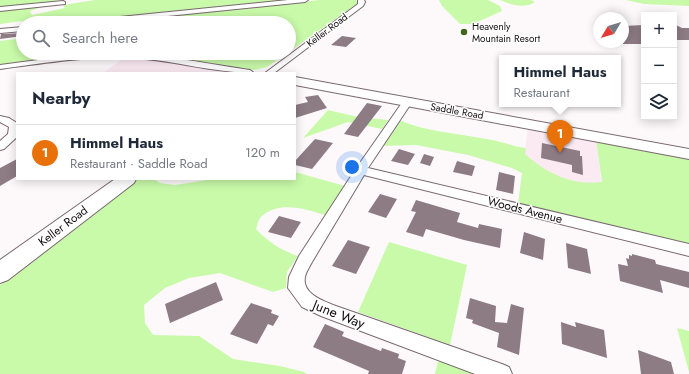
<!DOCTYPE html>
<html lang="en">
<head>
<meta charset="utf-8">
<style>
	:root { --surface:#fff; --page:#f6f6f7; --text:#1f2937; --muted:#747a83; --line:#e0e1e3; --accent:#b45309 }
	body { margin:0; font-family:Jost,sans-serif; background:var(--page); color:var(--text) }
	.controls { position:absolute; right:12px; top:12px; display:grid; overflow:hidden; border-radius:0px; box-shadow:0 2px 10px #0003 }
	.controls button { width:36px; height:36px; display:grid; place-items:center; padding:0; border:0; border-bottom:1px solid var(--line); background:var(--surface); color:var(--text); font:20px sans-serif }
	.compass { position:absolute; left:593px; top:12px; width:36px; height:36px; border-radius:50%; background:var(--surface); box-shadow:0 2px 10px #0003; rotate:232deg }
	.you { position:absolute; left:352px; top:167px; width:14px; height:14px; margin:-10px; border:3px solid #fff; border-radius:50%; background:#1a73e8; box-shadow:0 0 0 6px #1a73e833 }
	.badge { display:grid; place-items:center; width:26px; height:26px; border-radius:50%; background:var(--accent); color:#fff; font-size:13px; font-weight:700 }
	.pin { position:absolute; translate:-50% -33px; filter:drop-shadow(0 1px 2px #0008) }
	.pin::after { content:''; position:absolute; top:21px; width:14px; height:12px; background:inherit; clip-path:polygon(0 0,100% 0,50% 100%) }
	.popup { position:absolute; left:499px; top:55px; width:122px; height:52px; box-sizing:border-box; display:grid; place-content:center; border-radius:0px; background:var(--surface); filter:drop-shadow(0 1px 3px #0005); font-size:13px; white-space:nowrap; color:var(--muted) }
	.popup b { font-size:15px; color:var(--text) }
	.popup::after { content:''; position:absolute; left:50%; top:100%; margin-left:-8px; border:8px solid transparent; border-top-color:var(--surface) }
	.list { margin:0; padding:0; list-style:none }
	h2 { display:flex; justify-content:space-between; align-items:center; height:52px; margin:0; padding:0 16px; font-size:17px }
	h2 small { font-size:13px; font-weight:400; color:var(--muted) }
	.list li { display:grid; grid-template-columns:26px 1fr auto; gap:12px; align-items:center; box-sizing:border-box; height:56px; padding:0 16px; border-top:1px solid var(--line) }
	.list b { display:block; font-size:15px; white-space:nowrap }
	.list p { margin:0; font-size:13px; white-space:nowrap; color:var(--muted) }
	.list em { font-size:13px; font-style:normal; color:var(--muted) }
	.icon { flex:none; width:22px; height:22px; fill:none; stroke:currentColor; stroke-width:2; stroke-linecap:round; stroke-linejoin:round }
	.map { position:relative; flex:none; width:689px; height:374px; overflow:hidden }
	.search { position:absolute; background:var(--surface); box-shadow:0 2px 10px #0003; left:16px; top:16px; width:280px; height:44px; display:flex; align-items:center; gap:10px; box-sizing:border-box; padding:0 14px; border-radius:22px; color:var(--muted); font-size:15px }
	.panel { position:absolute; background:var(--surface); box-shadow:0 2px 10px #0003; left:16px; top:72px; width:280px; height:108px; border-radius:0px }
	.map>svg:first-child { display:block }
	.built { fill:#fbeaf2 }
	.green { fill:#c8faa9 }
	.building { fill:#8e7c84 }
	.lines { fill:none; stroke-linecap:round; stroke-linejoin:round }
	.street-casing { stroke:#7a6870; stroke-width:2 }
	.secondary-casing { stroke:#7a6870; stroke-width:2 }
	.street { fill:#fff; fill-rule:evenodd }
	.secondary { fill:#fff; fill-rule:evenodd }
	.poi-dot { fill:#3f6620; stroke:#fff; stroke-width:1.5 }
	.labels { text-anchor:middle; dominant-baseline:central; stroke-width:3; stroke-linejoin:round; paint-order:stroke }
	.far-poi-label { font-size:10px; fill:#130d10; stroke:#fff; text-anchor:start }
	.far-street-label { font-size:10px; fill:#130d10; stroke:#fff }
	.street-label { font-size:12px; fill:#130d10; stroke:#fff }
	.near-street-label { font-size:14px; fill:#130d10; stroke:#fff }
</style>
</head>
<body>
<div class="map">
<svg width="689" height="374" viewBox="0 0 689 374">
	<rect width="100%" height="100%" fill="#fdf9fb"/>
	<path class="built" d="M124,58L160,61L228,73H103Z
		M528,127L596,140L607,225L518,204Z"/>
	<path class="green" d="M0,0H62L0,8Z
		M95,0H292L64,23H27L22,21L0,24V10L45,6L30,11L32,15L65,8L63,5Z
		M320,0H356L358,3L289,52V23H131L123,20Z
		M439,0H488L500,6L502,11L473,24H460L442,6Z
		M500,0H531L535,2C524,9 511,5 500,0Z
		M626,0H689V6L644,4Z
		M23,38V53H45L47,58L0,65V41Z
		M121,53H287L267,67L254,70L170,57Z
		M328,110L358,117L388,120L382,129L348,122L303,138Z
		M399,120C426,132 457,133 486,139C501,141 510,146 526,148L525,154C546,173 572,186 602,182L596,140L689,158V246L518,204L522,173L512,168L468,155L416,145L381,146Z
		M295,172L345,186L325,215C306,209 278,200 261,217C258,219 258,225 256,229C267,241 282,251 298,256L287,272L286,288L273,292L220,273L189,278L165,288L144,305L145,323L153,335L199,336L233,359L280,366L304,372L307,374H0V285L138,179H154L160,183L175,185L213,179H295Z
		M389,242L467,265L450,345L358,312Z
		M677,328L689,331V372Z
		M438,361L475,374H435Z"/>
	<path class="building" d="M674,24L682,28H689V40H674Z
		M644,25V44H623V26Z
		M23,33V36L0,39L1,34Z
		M342,36L356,38L346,47L331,45Z
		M318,95L327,108L295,118V105L308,102L305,97Z
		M367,103L382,106L358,137L344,134Z
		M315,139L333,143L312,169L295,165V161Z
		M542,143L580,151V156H582L583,175L572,172V165L541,158Z
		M399,149L415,154L408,165L391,161Z
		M424,154L434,157L430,166L420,163Z
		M17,159V176L0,186V168Z
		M457,161L475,166L472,176L453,172Z
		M499,172L515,176L513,194L496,190Z
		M380,194L397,199L386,218L368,212Z
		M416,200L460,213L457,222L478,228L479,224L502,229L500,248L464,240L426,229L423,237L406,232L416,212L411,211Z
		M279,216L301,222L291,238L268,232Z
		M524,232L545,239L543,260L520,253Z
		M348,240L370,247L356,274L332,266Z
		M566,243L587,249L591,274L568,268Z
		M632,254L655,260L656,264L689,272V288L660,280L663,293L620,281L618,264L628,266L626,258L629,259V255L632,256Z
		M216,282L223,300L170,323L165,304Z
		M470,298L496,306L495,322L507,323L511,304L524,308L519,355L497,347L499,333L472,323L473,320L466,318Z
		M251,303L272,310L271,313L279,316L273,326L268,324L257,344L230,334Z
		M561,322L576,327L575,322L604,330L607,358L562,344Z
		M325,324L344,332L342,336L381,351L382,348L399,354L398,358L406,361L402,374H368L369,371L313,347Z
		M638,350L671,362L674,374H641Z"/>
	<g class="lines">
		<g class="street-casing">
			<path id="street" d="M288,0H308L305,2L99,23H77L80,21Z
				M358,0H364L365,2L363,6L274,73H265L358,4Z
				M63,1L65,2V4L0,11V7Z
				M23,27V31L0,33V29Z
				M91,53C145,51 197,62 250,70L254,73C215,73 176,61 136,58C91,55 45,63 0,69V65Z
				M407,99L412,102L368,168L689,244V256L364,175L312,262C310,266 306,272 305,277C302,293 321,300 333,305L502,364L509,367L512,374H475L321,316L302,307L288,288L289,277L299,256L355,170L404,100Z
				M0,116L9,118L17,123V137L4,149L0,150V141L8,134L9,127L0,122Z"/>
		</g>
		<g class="secondary-casing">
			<path id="secondary" d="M295,77L689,149V159L295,85Z
				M115,179H136L134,183L8,280L0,283V260Z"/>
		</g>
		<use href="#street" class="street"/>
		<use href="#secondary" class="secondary"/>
	</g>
	<circle class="poi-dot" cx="464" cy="32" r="4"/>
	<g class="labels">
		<g class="far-poi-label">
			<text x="472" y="26">Heavenly<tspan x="472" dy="12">Mountain Resort</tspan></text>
		</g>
		<g class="far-street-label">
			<text transform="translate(327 30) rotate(-37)">Keller Road</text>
			<text transform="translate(457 111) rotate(10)">Saddle Road</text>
		</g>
		<g class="street-label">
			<text transform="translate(525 210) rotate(14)">Woods Avenue</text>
			<text transform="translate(63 226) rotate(-37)">Keller Road</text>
		</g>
		<g class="near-street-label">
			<text transform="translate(339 314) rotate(22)">June Way</text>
		</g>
	</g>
</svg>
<div class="controls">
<button>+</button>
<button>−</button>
<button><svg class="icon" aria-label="layers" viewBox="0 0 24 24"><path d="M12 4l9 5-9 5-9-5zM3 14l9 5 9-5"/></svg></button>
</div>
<svg class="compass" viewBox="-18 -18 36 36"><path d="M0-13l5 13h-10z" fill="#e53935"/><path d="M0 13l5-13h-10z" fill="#747a83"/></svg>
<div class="you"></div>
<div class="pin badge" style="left:560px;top:153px;background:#e8710a">1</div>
<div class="popup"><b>Himmel Haus</b>Restaurant</div>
<div class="search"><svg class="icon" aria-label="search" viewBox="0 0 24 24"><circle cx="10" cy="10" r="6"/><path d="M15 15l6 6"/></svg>Search here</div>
<section class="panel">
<h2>Nearby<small></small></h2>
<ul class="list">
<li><span class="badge" style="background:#e8710a">1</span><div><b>Himmel Haus</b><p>Restaurant · Saddle Road</p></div><em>120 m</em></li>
</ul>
</section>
</div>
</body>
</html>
